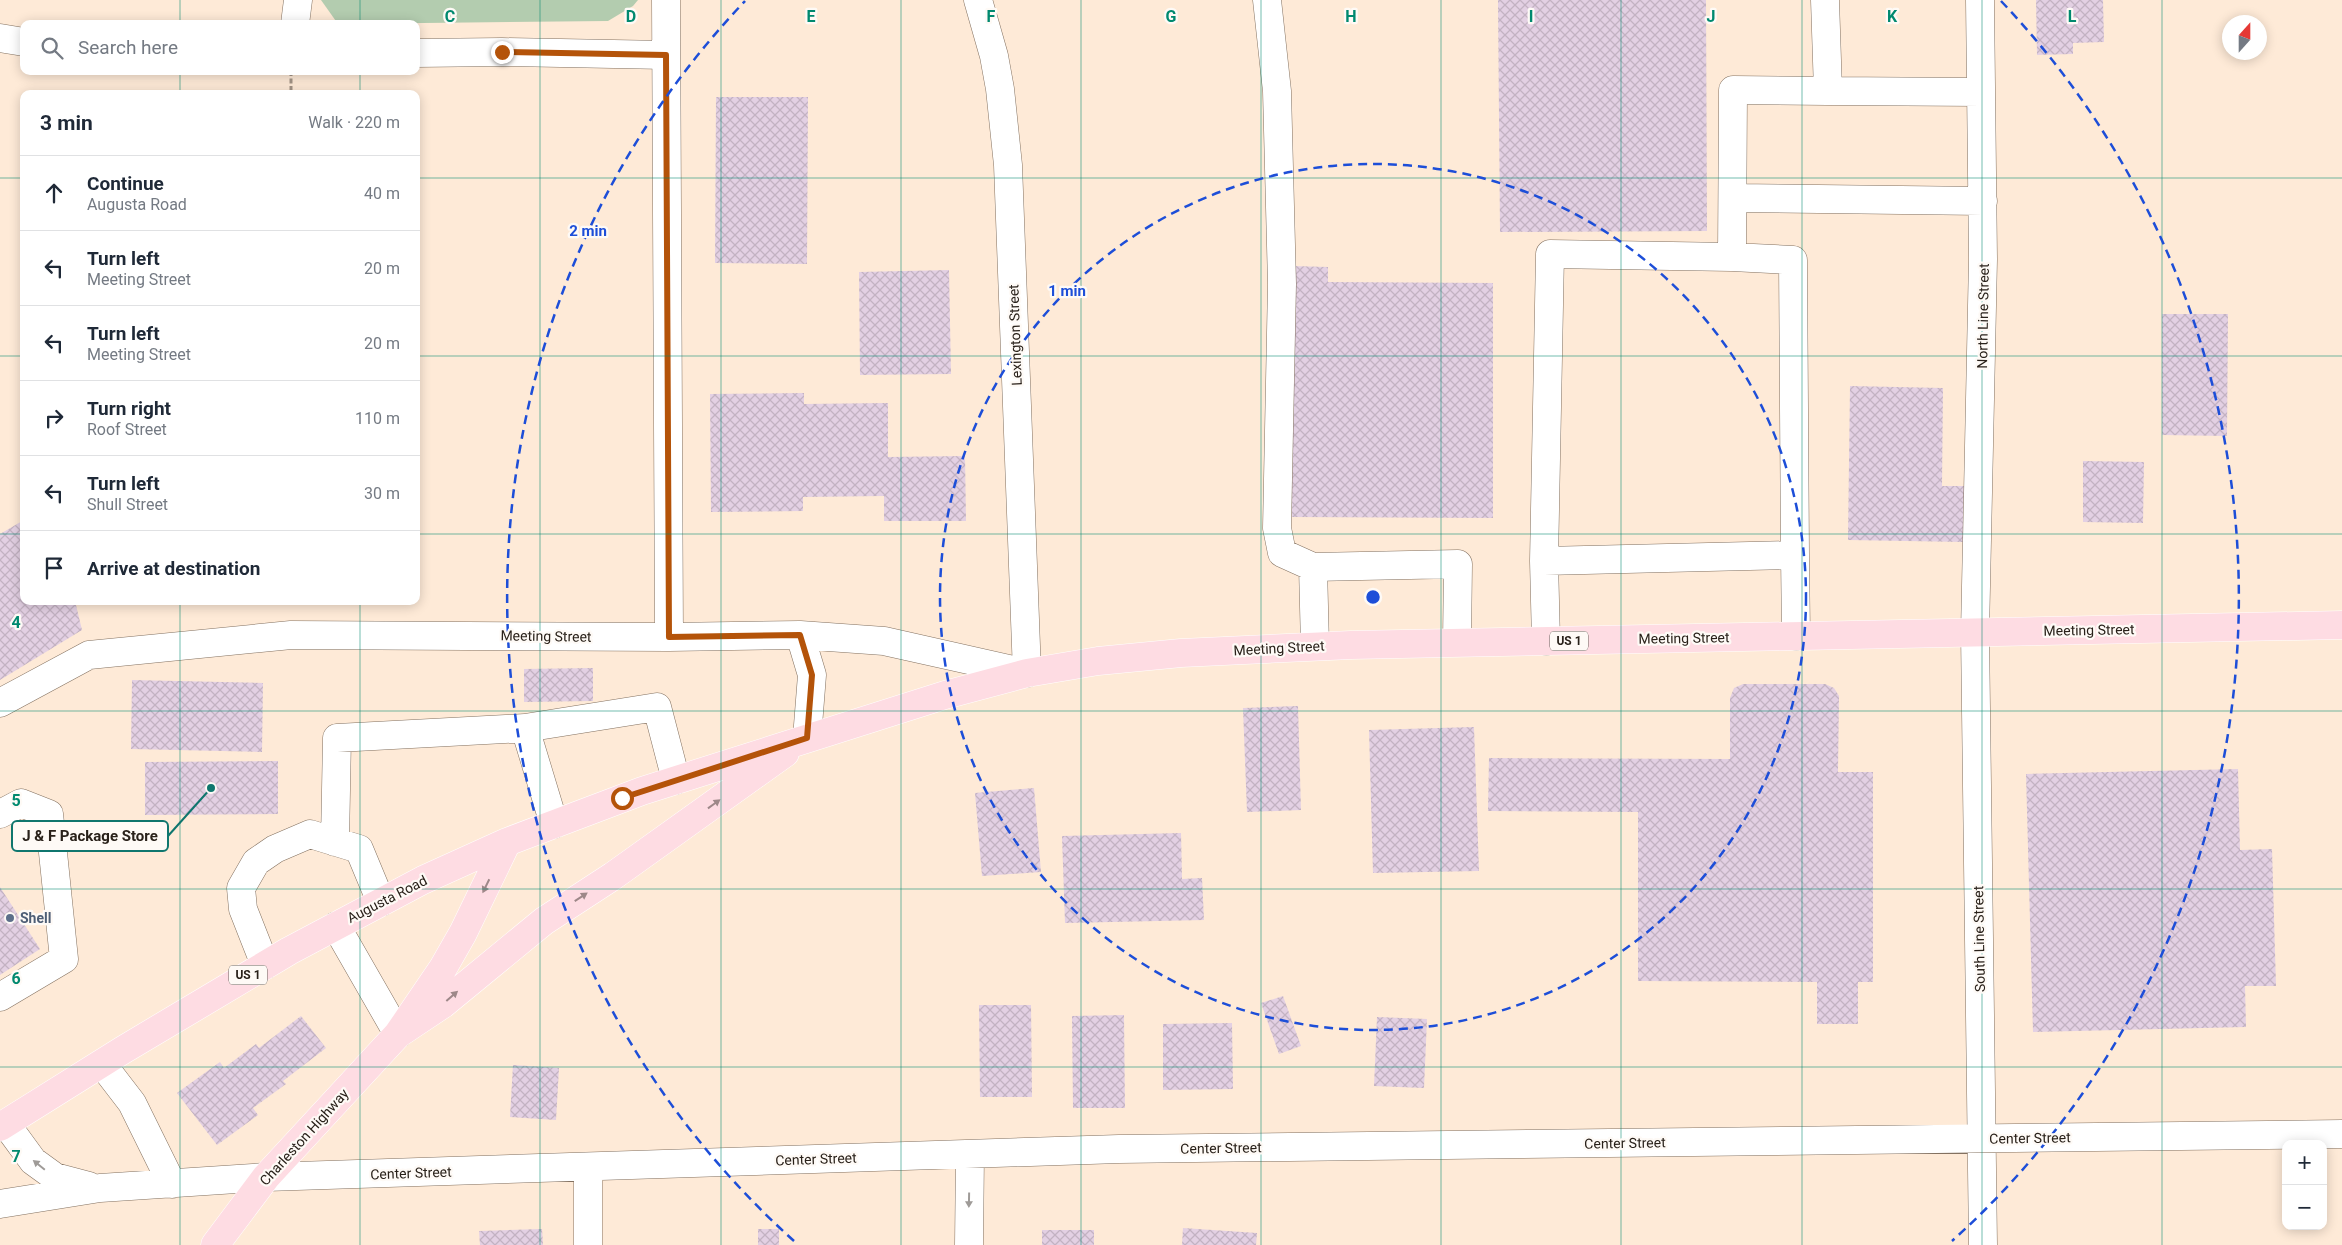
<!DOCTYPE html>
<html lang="en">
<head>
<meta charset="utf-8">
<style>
	:root { --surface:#fff; --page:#f6f6f7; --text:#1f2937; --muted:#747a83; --line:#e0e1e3 }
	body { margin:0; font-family:Roboto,sans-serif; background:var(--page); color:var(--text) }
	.controls { position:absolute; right:15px; bottom:15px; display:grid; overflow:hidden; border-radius:10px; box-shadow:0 2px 12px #0003 }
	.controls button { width:45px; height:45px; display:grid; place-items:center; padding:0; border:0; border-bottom:1px solid var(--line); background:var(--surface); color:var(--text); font:25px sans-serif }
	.compass { position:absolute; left:2222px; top:15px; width:45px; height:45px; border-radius:50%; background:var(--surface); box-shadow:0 2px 12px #0003; rotate:21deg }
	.stop { position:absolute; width:15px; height:15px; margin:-11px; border:4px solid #b45309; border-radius:50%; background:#fff }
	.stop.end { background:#b45309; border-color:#fff; box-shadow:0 1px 5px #0008 }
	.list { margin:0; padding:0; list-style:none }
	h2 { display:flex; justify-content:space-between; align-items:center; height:65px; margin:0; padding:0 20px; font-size:21px }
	h2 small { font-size:16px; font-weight:400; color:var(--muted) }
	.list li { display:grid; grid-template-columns:32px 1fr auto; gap:15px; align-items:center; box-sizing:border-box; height:75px; padding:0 20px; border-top:1px solid var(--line) }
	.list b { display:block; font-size:19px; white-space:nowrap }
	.list p { margin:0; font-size:16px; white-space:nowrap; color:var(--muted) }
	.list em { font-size:16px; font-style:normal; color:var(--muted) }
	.icon { flex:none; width:28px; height:28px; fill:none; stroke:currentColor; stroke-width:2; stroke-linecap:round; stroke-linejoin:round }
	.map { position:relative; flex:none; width:2342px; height:1245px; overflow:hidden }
	.search { position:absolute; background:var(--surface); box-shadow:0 2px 12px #0003; left:20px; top:20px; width:400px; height:55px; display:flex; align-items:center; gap:12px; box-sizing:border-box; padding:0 18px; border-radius:10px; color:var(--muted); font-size:19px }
	.panel { position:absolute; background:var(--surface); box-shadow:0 2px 12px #0003; left:20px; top:90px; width:400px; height:515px; border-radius:10px }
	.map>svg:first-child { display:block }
	.green { fill:#b3ccaf }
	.building { fill:url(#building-cross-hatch) }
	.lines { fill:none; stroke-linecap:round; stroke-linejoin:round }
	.minor-casing { stroke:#837160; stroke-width:29 }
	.major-casing { stroke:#fff; stroke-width:29 }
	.path { stroke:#a39486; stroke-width:3; stroke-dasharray:5 2.5; stroke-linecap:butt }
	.minor { stroke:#fff; stroke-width:28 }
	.major { stroke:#fedce3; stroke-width:28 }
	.oneway { fill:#9e8889 }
	.oneway2 { fill:#9f9b98 }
	.route { stroke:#b45309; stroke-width:6 }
	.grid { fill:none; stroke:#00896f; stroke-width:1; stroke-opacity:0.55 }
	.ring { fill:none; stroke:#1d4ed8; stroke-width:2.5; stroke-dasharray:9 6 }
	.service-dot { fill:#5c6f8a; stroke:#fefaf6; stroke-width:2 }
	.labels { text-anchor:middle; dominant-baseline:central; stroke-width:4.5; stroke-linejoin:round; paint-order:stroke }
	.shield { fill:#fefaf6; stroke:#69625c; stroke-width:1 }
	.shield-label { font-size:12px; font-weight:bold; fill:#29211a }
	.street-label { font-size:14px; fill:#29211a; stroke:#fefaf6 }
	.service-label { font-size:14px; font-weight:bold; fill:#4e5e75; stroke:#fefaf6; text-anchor:start }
	.grid-label { font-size:16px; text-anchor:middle; font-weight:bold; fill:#00896f; stroke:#fefaf6; stroke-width:4.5; stroke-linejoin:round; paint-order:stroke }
	.centre { fill:#1d4ed8; stroke:#fefaf6; stroke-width:2.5 }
	.ring-label { font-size:15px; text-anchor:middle; font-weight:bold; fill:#1d4ed8; stroke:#fefaf6; stroke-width:4.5; stroke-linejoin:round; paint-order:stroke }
	.leader { fill:none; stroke:#0f766e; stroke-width:2 }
	.callout-dot { fill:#0f766e; stroke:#fefaf6; stroke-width:2 }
	.callout { fill:#fefaf6; stroke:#0f766e; stroke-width:2 }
	.callout-label { font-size:15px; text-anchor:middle; font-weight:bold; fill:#29211a }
</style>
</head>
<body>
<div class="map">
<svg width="2342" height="1245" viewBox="0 0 2342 1245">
	<defs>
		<pattern id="building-cross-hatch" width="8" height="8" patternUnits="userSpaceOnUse" patternTransform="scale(1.25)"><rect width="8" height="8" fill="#e3d0e3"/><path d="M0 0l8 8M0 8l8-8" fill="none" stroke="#c3b2c2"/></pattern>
	</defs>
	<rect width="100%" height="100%" fill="#feead7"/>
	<path class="green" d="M321,0H638L633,6L608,21L338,24Z"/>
	<path class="building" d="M1498,0H1706L1707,231L1500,232Z
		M2036,0H2103L2104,42L2073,43V54L2037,55Z
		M716,97H808L807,264L715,263Z
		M1293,266L1328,267V282L1493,283V518L1292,517Z
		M949,270L951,374L860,375L859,272Z
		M2162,314H2228L2227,436L2162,435Z
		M1850,386L1943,388L1942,486H1965L1964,542L1848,540Z
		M804,393V404L888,403V457L965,456L966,521H884V496L803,497V511L711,512L710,394Z
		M2083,461L2144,462L2143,523L2083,522Z
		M24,520V601H75L82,630L0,680V534Z
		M593,668V701L524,702V669Z
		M132,680L263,683L262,752L131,749Z
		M1743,684H1825L1834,688L1839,696L1838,772H1873V982H1858V1024H1817V982L1638,981V812L1488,811L1489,758L1730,759V698L1734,688Z
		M1298,706L1301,810L1247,812L1243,708Z
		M1474,727L1479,871L1373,873L1369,730Z
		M278,761V814L145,815V762Z
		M2238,769L2240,850L2272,849L2276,986H2245L2246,1027L2033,1032L2026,774Z
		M1034,788L1041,872L982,876L975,793Z
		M1181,833L1182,879L1202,878L1204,920L1065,923L1062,836Z
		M0,887L40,949L0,975Z
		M1283,996L1301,1046L1279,1054L1261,1003Z
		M979,1005H1031L1032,1097H980Z
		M1124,1015L1125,1108H1073L1072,1016Z
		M301,1016L326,1048L283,1081L286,1084L253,1108L258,1115L217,1145L177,1093L220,1062L224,1068L256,1044L259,1048Z
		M1377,1017L1427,1019L1424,1088L1374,1086Z
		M1232,1023L1233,1089L1163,1090V1024Z
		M513,1065L559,1068L556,1120L510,1117Z
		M1183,1228L1257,1233L1256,1245H1182Z
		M542,1229L543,1245H480L479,1231Z
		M758,1229H779V1245H758Z
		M1042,1230H1094V1245H1042Z"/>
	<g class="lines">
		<g class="minor-casing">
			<path id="minor" d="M666,0L669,637
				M1267,0L1277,91L1282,284L1277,528L1282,553L1313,567
				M1980,0L1983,259L1975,633L1983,1245
				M295,24L298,0
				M0,38L24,42
				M416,53L502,52L666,55
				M1828,91L1981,92
				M1734,198L1983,201
				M1795,555L1796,636
				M1544,561L1795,555L1793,260L1732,257L1733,90L1828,91L1825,0
				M800,635L812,675L807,738
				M1546,641L1544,561L1550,254L1732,257
				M1315,646L1313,567L1458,564L1457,642
				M0,703L89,655L291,635L669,637L800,635L884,641L1027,673L1008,165L1000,89L994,56L978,0
				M525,728L657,707L676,780
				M0,814L21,803L49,814L64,959L0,997
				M335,842L337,738L525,728L554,824
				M336,926L398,1034
				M265,965L243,909L241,888L256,862L275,849L310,834L359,849L381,902
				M102,1064L132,1103L172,1184
				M6,1124L33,1161L55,1177L89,1186
				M0,1204L100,1188L266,1177L1119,1149L2342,1134
				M588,1245V1167
				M969,1245L970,1154"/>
		</g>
		<g class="major-casing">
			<path id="major" d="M398,1034L443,1004L544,921L613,876L785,753
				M0,1127L123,1050L289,951L423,880L507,842L642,791L945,695L1027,673L1098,661L1181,653L1351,645L2342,625
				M215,1245L266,1177L398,1034L443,968L463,933L507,842"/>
		</g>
		<path class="path" d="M291,71V94"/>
		<use href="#minor" class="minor"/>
		<use href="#major" class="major"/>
	</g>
	<defs><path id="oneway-solid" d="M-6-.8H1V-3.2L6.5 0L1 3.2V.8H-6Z" transform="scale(1.25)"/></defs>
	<g class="oneway">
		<use href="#oneway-solid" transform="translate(714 804) rotate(-36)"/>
		<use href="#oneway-solid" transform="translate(486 886) rotate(116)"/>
		<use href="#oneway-solid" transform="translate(581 897) rotate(-33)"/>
		<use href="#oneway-solid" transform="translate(452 996) rotate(-41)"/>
	</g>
	<g class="oneway2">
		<use href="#oneway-solid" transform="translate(39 1165) rotate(-141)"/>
		<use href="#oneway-solid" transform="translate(969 1200) rotate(91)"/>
	</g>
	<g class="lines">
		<path class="route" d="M502,52L666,55L669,637L800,635L812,675L807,738L622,798"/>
	</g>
	<path class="grid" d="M180,0V24M360,0V24M540,0V1245M721,0V1245M901,0V1245M1081,0V1245M1261,0V1245M1441,0V1245M1621,0V1245M1802,0V1245M1982,0V1245M2162,0V1245M180,71V94M360,71V94M0,178H24M416,178H2342M0,356H24M416,356H2342M0,534H24M416,534H2342M180,601V1245M360,601V1245M0,711H2342M0,889H2342M0,1067H2342"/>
	<g class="ring">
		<circle cx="1373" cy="597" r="433"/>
		<path d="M794 1241A866 866 0 0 1 745 1M2001 1A866 866 0 0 1 1952 1241"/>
	</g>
	<circle class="service-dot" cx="10" cy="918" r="5"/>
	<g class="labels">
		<g class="shield">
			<rect x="1550" y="631.5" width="38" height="19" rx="4"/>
			<rect x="229" y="965.5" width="38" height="19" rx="4"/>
		</g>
		<g class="shield-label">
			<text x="1569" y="641">US 1</text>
			<text x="248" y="975">US 1</text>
		</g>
		<g class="street-label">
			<text transform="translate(1983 316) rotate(-89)">North Line Street</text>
			<text transform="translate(1015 335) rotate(-92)">Lexington Street</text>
			<text transform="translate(2089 630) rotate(-1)">Meeting Street</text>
			<text transform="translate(546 636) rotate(1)">Meeting Street</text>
			<text transform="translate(1684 638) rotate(-1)">Meeting Street</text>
			<text transform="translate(1279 648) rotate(-3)">Meeting Street</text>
			<text transform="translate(387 899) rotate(-27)">Augusta Road</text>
			<text transform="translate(1979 939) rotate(-91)">South Line Street</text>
			<text transform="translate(304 1137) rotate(-48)">Charleston Highway</text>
			<text transform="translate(2030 1138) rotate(-1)">Center Street</text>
			<text transform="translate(1625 1143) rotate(-1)">Center Street</text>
			<text transform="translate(1221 1148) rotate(-1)">Center Street</text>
			<text transform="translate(816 1159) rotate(-2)">Center Street</text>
			<text transform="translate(411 1173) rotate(-2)">Center Street</text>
		</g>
		<g class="service-label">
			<text x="20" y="918">Shell</text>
		</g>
	</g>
	<g class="grid-label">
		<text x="450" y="22">C</text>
		<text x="631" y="22">D</text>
		<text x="811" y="22">E</text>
		<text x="991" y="22">F</text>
		<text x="1171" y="22">G</text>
		<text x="1351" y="22">H</text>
		<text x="1531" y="22">I</text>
		<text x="1711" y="22">J</text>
		<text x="1892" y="22">K</text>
		<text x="2072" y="22">L</text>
		<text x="16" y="628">4</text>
		<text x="16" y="806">5</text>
		<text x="16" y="984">6</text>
		<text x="16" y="1162">7</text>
	</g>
	<circle cx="1373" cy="597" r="8" class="centre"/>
	<g class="ring-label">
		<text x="588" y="236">2 min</text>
		<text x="1067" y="296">1 min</text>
	</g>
	<path class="leader" d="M211 788L168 836"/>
	<circle class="callout-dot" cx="211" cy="788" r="5"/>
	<rect class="callout" x="12" y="821" width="156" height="30" rx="5"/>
	<g class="callout-label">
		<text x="90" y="841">J &amp; F Package Store</text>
	</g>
</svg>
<div class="controls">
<button>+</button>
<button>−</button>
</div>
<svg class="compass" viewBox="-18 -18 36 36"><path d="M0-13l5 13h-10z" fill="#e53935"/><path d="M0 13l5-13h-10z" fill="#747a83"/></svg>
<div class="stop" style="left:622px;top:798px"></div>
<div class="stop end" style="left:502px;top:52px"></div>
<div class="search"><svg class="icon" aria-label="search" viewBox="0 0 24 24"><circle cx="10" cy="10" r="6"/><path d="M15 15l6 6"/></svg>Search here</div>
<section class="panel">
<h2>3 min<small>Walk · 220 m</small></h2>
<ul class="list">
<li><svg class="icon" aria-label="ahead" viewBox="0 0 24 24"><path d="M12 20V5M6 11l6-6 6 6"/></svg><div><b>Continue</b><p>Augusta Road</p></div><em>40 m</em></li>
<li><svg class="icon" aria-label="left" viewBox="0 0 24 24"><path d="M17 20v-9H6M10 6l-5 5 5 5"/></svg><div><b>Turn left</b><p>Meeting Street</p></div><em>20 m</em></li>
<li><svg class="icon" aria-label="left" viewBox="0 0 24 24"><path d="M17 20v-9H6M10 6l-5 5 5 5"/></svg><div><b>Turn left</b><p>Meeting Street</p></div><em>20 m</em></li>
<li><svg class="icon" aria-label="right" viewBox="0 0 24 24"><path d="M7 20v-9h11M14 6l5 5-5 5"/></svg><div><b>Turn right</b><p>Roof Street</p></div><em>110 m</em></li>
<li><svg class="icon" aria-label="left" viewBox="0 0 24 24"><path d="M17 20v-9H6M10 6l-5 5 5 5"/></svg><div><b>Turn left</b><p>Shull Street</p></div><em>30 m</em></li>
<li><svg class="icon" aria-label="arrive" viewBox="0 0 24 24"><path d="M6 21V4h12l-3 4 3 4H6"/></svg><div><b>Arrive at destination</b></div></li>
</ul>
</section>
</div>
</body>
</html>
